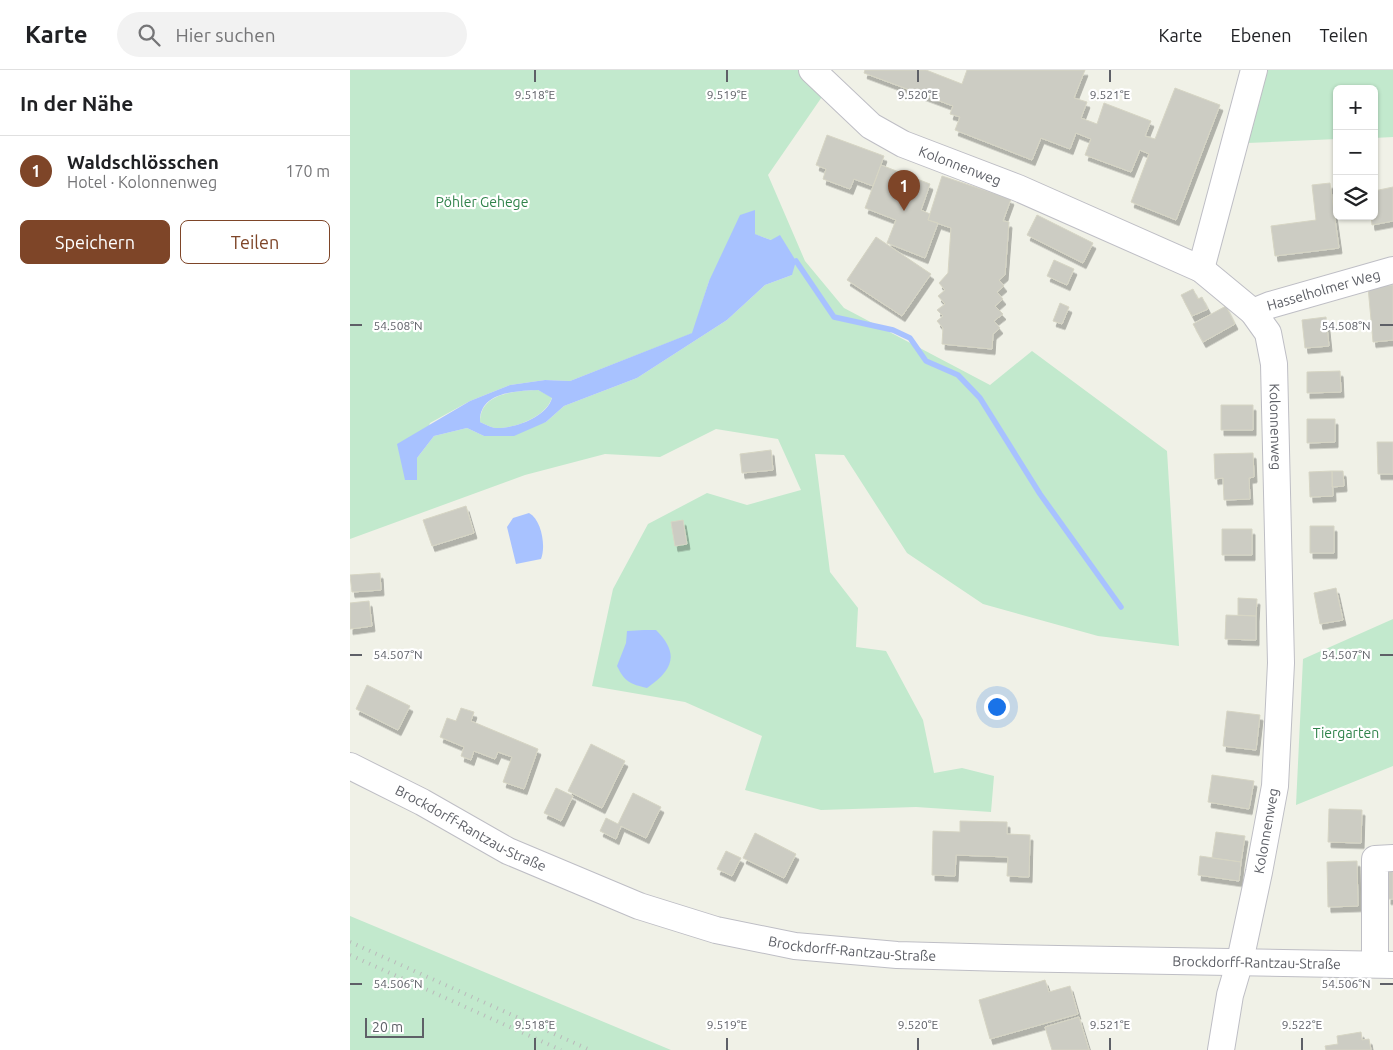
<!DOCTYPE html>
<html lang="de">
<head>
<meta charset="utf-8">
<style>
	:root { --surface:#fff; --page:#f2f2f2; --text:#202124; --muted:#757577; --line:#e0e0e0; --accent:#7e4528 }
	body { margin:0; font-family:Ubuntu,sans-serif; background:var(--page); color:var(--text) }
	.controls { position:absolute; right:15px; top:15px; display:grid; overflow:hidden; border-radius:8px; box-shadow:0 1px 4px #0004 }
	.controls button { width:45px; height:45px; display:grid; place-items:center; padding:0; border:0; border-bottom:1px solid var(--line); background:var(--surface); color:var(--text); font:25px sans-serif }
	.scale { position:absolute; left:15px; bottom:12px; width:59px; box-sizing:border-box; padding-left:5px; border:2px solid #5e6067; border-top:0; font-size:14px; line-height:18px; white-space:nowrap; color:#5e6067; -webkit-text-stroke:4px #fff; paint-order:stroke }
	.you { position:absolute; left:646px; top:636px; width:18px; height:18px; margin:-12px; border:4px solid #fff; border-radius:50%; background:#1a73e8; box-shadow:0 0 0 8px #1a73e833 }
	.badge { display:grid; place-items:center; width:32px; height:32px; border-radius:50%; background:var(--accent); color:#fff; font-size:16px; font-weight:700 }
	.pin { position:absolute; translate:-50% -41px; filter:drop-shadow(0 1px 2px #0008) }
	.pin::after { content:''; position:absolute; top:26px; width:18px; height:15px; background:inherit; clip-path:polygon(0 0,100% 0,50% 100%) }
	.list { margin:0; padding:0; list-style:none }
	h2 { display:flex; justify-content:space-between; align-items:center; height:65px; margin:0; padding:0 20px; font-size:21px }
	h2 small { font-size:16px; font-weight:400; color:var(--muted) }
	.list li { display:grid; grid-template-columns:32px 1fr auto; gap:15px; align-items:center; box-sizing:border-box; height:70px; padding:0 20px; border-top:1px solid var(--line) }
	.list b { display:block; font-size:19px; white-space:nowrap }
	.list p { margin:0; font-size:16px; white-space:nowrap; color:var(--muted) }
	.list em { font-size:16px; font-style:normal; color:var(--muted) }
	.actions { display:flex; gap:10px; padding:15px 20px }
	.actions a { flex:1; padding:11px 0; border:1px solid var(--accent); border-radius:8px; text-align:center; font-size:18px; color:var(--accent) }
	.actions .main { background:var(--accent); color:#fff }
	.icon { flex:none; width:28px; height:28px; fill:none; stroke:currentColor; stroke-width:2; stroke-linecap:round; stroke-linejoin:round }
	.map { position:relative; flex:none; width:1043px; height:980px; overflow:hidden }
	header { display:flex; align-items:center; gap:30px; box-sizing:border-box; height:70px; padding:0 25px; background:var(--surface); border-bottom:1px solid var(--line) }
	header strong { font-size:24px }
	nav { display:flex; gap:28px; margin-inline-start:auto; font-size:18px }
	.search { width:350px; height:45px; background:var(--page); display:flex; align-items:center; gap:12px; box-sizing:border-box; padding:0 18px; border-radius:28px; color:var(--muted); font-size:19px }
	main { display:flex }
	aside { flex:1; background:var(--surface) }
	.map>svg:first-child { display:block }
	.green { fill:#c2e9cd; fill-rule:evenodd }
	.water { fill:#a8c2ff; fill-rule:evenodd }
	.lines { fill:none; stroke-linecap:round; stroke-linejoin:round }
	.stream { stroke:#a8c2ff; stroke-width:5.5 }
	.building { fill:#ccccc3; stroke:#d6d5c4; filter:url(#shadow) }
	.minor-casing { stroke:#bebec5; stroke-width:28 }
	.minor { stroke:#fff; stroke-width:26 }
	.rail { stroke:#b9b9ba; stroke-width:4; stroke-dasharray:1 6; stroke-linecap:butt }
	.ticks { fill:none; stroke:#5e6067; stroke-width:2 }
	.labels { text-anchor:middle; dominant-baseline:central; stroke-width:4.5; stroke-linejoin:round; paint-order:stroke }
	.street-label { font-size:14px; fill:#5e6067; stroke:#fff }
	.park-label { font-size:14px; fill:#30834b; stroke:#fff }
	.ticks-label { font-size:12px; text-anchor:middle; fill:#5e6067; stroke:#fff; stroke-width:4.5; stroke-linejoin:round; paint-order:stroke }
</style>
</head>
<body>
<header>
<strong>Karte</strong>
<div class="search"><svg class="icon" aria-label="search" viewBox="0 0 24 24"><circle cx="10" cy="10" r="6"/><path d="M15 15l6 6"/></svg>Hier suchen</div>
<nav><a>Karte</a><a>Ebenen</a><a>Teilen</a></nav>
</header>
<main>
<aside>
<h2>In der Nähe<small></small></h2>
<ul class="list">
<li><span class="badge">1</span><div><b>Waldschlösschen</b><p>Hotel · Kolonnenweg</p></div><em>170 m</em></li>
</ul>
<div class="actions"><a class="main">Speichern</a><a>Teilen</a></div>
</aside>
<div class="map">
<svg width="1043" height="980" viewBox="0 0 1043 980">
	<defs>
		<filter id="shadow"><feDropShadow dx="3" dy="5.5" stdDeviation="0" flood-color="#0004"/></filter>
	</defs>
	<rect width="100%" height="100%" fill="#f0f1e7"/>
	<path class="green" d="M0,0H455L476,21L418,105L455,191L494,238L640,315L682,281L817,381L829,576L748,566L633,534L557,483L494,385L465,384L480,502L508,538L506,577L536,581L573,650L584,703L612,698L644,706L641,742L566,737L471,740L395,720L412,666L335,632L242,616L263,519L298,454L357,423L397,435L451,420L428,369L366,359L310,387L255,384L175,405L0,469ZM404,164L421,170L442,205L415,215L377,250L287,308L214,336L196,352L134,366L117,358L84,366L67,388L80,353L120,331L160,315L195,310L220,311L343,263L359,211Z
		M918,0H1043V67L1024,68V19H987V69L897,73Z
		M188,320L202,327C197,347 164,359 145,358C140,357 135,354 130,352C130,322 166,321 188,320Z
		M1043,549V696L946,735L953,589Z
		M0,846L321,980H0Z"/>
	<path class="water" d="M405,140V164L421,170L430,165L446,191L442,205L415,215L377,250L287,308L214,336L196,352L164,366H134L117,358L84,366L67,388V410H55L47,374L120,331L160,315L195,310L220,311L342,263L359,211L390,145ZM188,320L202,328C197,347 164,359 145,358C140,357 135,354 130,352C129,322 166,321 188,320Z
		M179,443C192,450 196,477 191,489L166,494L157,457L163,448Z
		M294,560H306C330,584 323,600 297,618C280,614 275,612 267,596L276,573L277,561Z"/>
	<g class="lines">
		<path class="stream" d="M446,191L484,247L543,260L560,268L576,291L608,305L630,328L690,424L771,537"/>
	</g>
	<path class="building" d="M515,0H576L612,14L617,0H735L724,28L737,32L731,48L747,54L754,33L801,51L795,66L805,69L825,18L870,35L826,150L781,132L799,84L790,80L781,102L735,85L741,69L726,63L720,79L691,68L682,90L605,60L610,47L600,44L603,36L514,3Z
		M477,65L534,86L523,116L504,109L500,119L473,109L476,99L466,95Z
		M531,95L580,114L571,140L580,144L578,150L588,153L575,188L537,173L546,150L515,138Z
		M592,106L661,129L653,151L659,152L655,205L649,210L654,216L647,222L653,229L645,236L653,244L644,251L650,258L643,264L642,279L592,274L593,258L587,251L593,246L587,240L595,234L588,226L595,220L589,213L598,203L601,158L578,150Z
		M980,113L989,178L925,186L921,156L966,150L962,115Z
		M1043,117V151L1022,155L1021,146H1024V121Z
		M687,145L743,173L733,193L677,165Z
		M526,167L581,204L552,246L497,210Z
		M704,190L724,199L717,215L697,206Z
		M1043,215V270L1023,272L1018,217Z
		M843,219L848,229L852,227L858,239L842,246L831,225Z
		M710,233L719,237L712,254L703,251Z
		M876,236L885,254L853,272L843,254Z
		M976,247L979,276L955,278L952,250Z
		M990,301L991,322L957,323V302Z
		M871,335H903V360H871Z
		M957,349H985V372L957,373Z
		M1027,372H1043V404H1028Z
		M421,380L423,400L392,403L390,384Z
		M903,383L904,407L899,408L900,429L874,430L873,408L865,409L864,384Z
		M982,401H993L994,416L982,417Z
		M982,401L983,426L960,427L959,402Z
		M116,436L124,463L82,476L73,450Z
		M333,450L337,474L325,476L321,452Z
		M960,456H984V483H960Z
		M872,459H902V485H872Z
		M30,503L31,520L2,522L0,505Z
		M986,518L993,550L970,554L964,523Z
		M888,528L907,529L906,546L888,545Z
		M19,531L22,556L0,559V533Z
		M876,545L906,546V570L875,569Z
		M17,615L60,636L48,660L6,639Z
		M111,638L124,642L121,651L188,679L174,719L153,712L162,687L148,682L145,689L124,681L121,690L111,686L114,677L90,667L97,648L106,651Z
		M877,641L910,645L906,680L873,676Z
		M241,674L275,691L252,738L218,721Z
		M862,705L904,711L899,739L858,732Z
		M206,718L223,726L211,751L194,743Z
		M283,723L311,737L296,768L271,756L266,769L250,761L256,748L268,754Z
		M979,739L1012,740L1011,773L978,772Z
		M610,751L657,752V764L680,765L679,807L657,806L658,787L606,785L605,806L582,805L583,761L610,762Z
		M866,762L895,766L891,792L862,788Z
		M405,763L446,784L434,808L393,788Z
		M376,781L391,788L382,806L367,799Z
		M850,786L891,792L889,811L848,805Z
		M1007,791L1008,836L978,837L977,792Z
		M1039,798H1043V829H1038Z
		M695,910L699,922L720,916L728,944L640,969L629,930Z
		M729,947L739,980H702L695,957Z
		M1011,962L1012,970L1019,969L1021,980H976L975,976L988,974L987,966Z"/>
	<g class="lines">
		<g class="minor-casing">
			<g id="minor">
				<path id="s1" d="M462,0L521,56L553,74L668,118L851,199L903,242L918,263L924,294L931,593L925,716L909,802L890,891L880,925L871,980"/>
				<path d="M851,199L904,0"/>
				<path id="s2" d="M903,242L920,235L1043,200"/>
				<path id="s3" d="M0,696L72,732L158,781L289,836L366,860L445,876L547,885L656,888L1043,895"/>
				<path d="M1025,894V789L1043,788"/>
			</g>
		</g>
		<use href="#minor" class="minor"/>
		<path class="rail" d="M0,872L240,980
			M0,885L211,980"/>
	</g>
	<path class="ticks" d="M185,0V12M377,0V12M568,0V12M760,0V12M0,255H12M1030,255H1043M0,585H12M1030,585H1043M0,914H12M1030,914H1043M185,968V980M377,968V980M568,968V980M760,968V980M952,968V980"/>
	<g class="labels">
		<g class="street-label">
			<text stroke="none"><textPath href="#s1" startOffset="179">Kolonnenweg</textPath></text>
			<text stroke="none"><textPath href="#s2" startOffset="74">Hasselholmer Weg</textPath></text>
			<text stroke="none"><textPath href="#s1" startOffset="629">Kolonnenweg</textPath></text>
			<text stroke="none"><textPath href="#s3" startOffset="136">Brockdorff-Rantzau-Straße</textPath></text>
			<text transform="translate(916 761) rotate(-80)">Kolonnenweg</text>
			<text stroke="none"><textPath href="#s3" startOffset="540">Brockdorff-Rantzau-Straße</textPath></text>
			<text stroke="none"><textPath href="#s3" startOffset="945">Brockdorff-Rantzau-Straße</textPath></text>
		</g>
		<g class="park-label">
			<text x="132" y="132">Pöhler Gehege</text>
			<text x="996" y="663">Tiergarten</text>
		</g>
	</g>
	<g class="ticks-label">
		<text x="185" y="29">9.518°E</text>
		<text x="377" y="29">9.519°E</text>
		<text x="568" y="29">9.520°E</text>
		<text x="760" y="29">9.521°E</text>
		<text x="48" y="260">54.508°N</text>
		<text x="996" y="260">54.508°N</text>
		<text x="48" y="589">54.507°N</text>
		<text x="996" y="589">54.507°N</text>
		<text x="48" y="918">54.506°N</text>
		<text x="996" y="918">54.506°N</text>
		<text x="185" y="959">9.518°E</text>
		<text x="377" y="959">9.519°E</text>
		<text x="568" y="959">9.520°E</text>
		<text x="760" y="959">9.521°E</text>
		<text x="952" y="959">9.522°E</text>
	</g>
</svg>
<div class="controls">
<button>+</button>
<button>−</button>
<button><svg class="icon" aria-label="layers" viewBox="0 0 24 24"><path d="M12 4l9 5-9 5-9-5zM3 14l9 5 9-5"/></svg></button>
</div>
<div class="scale">20 m</div>
<div class="you"></div>
<div class="pin badge" style="left:554px;top:141px">1</div>
</div>
</main>
</body>
</html>
